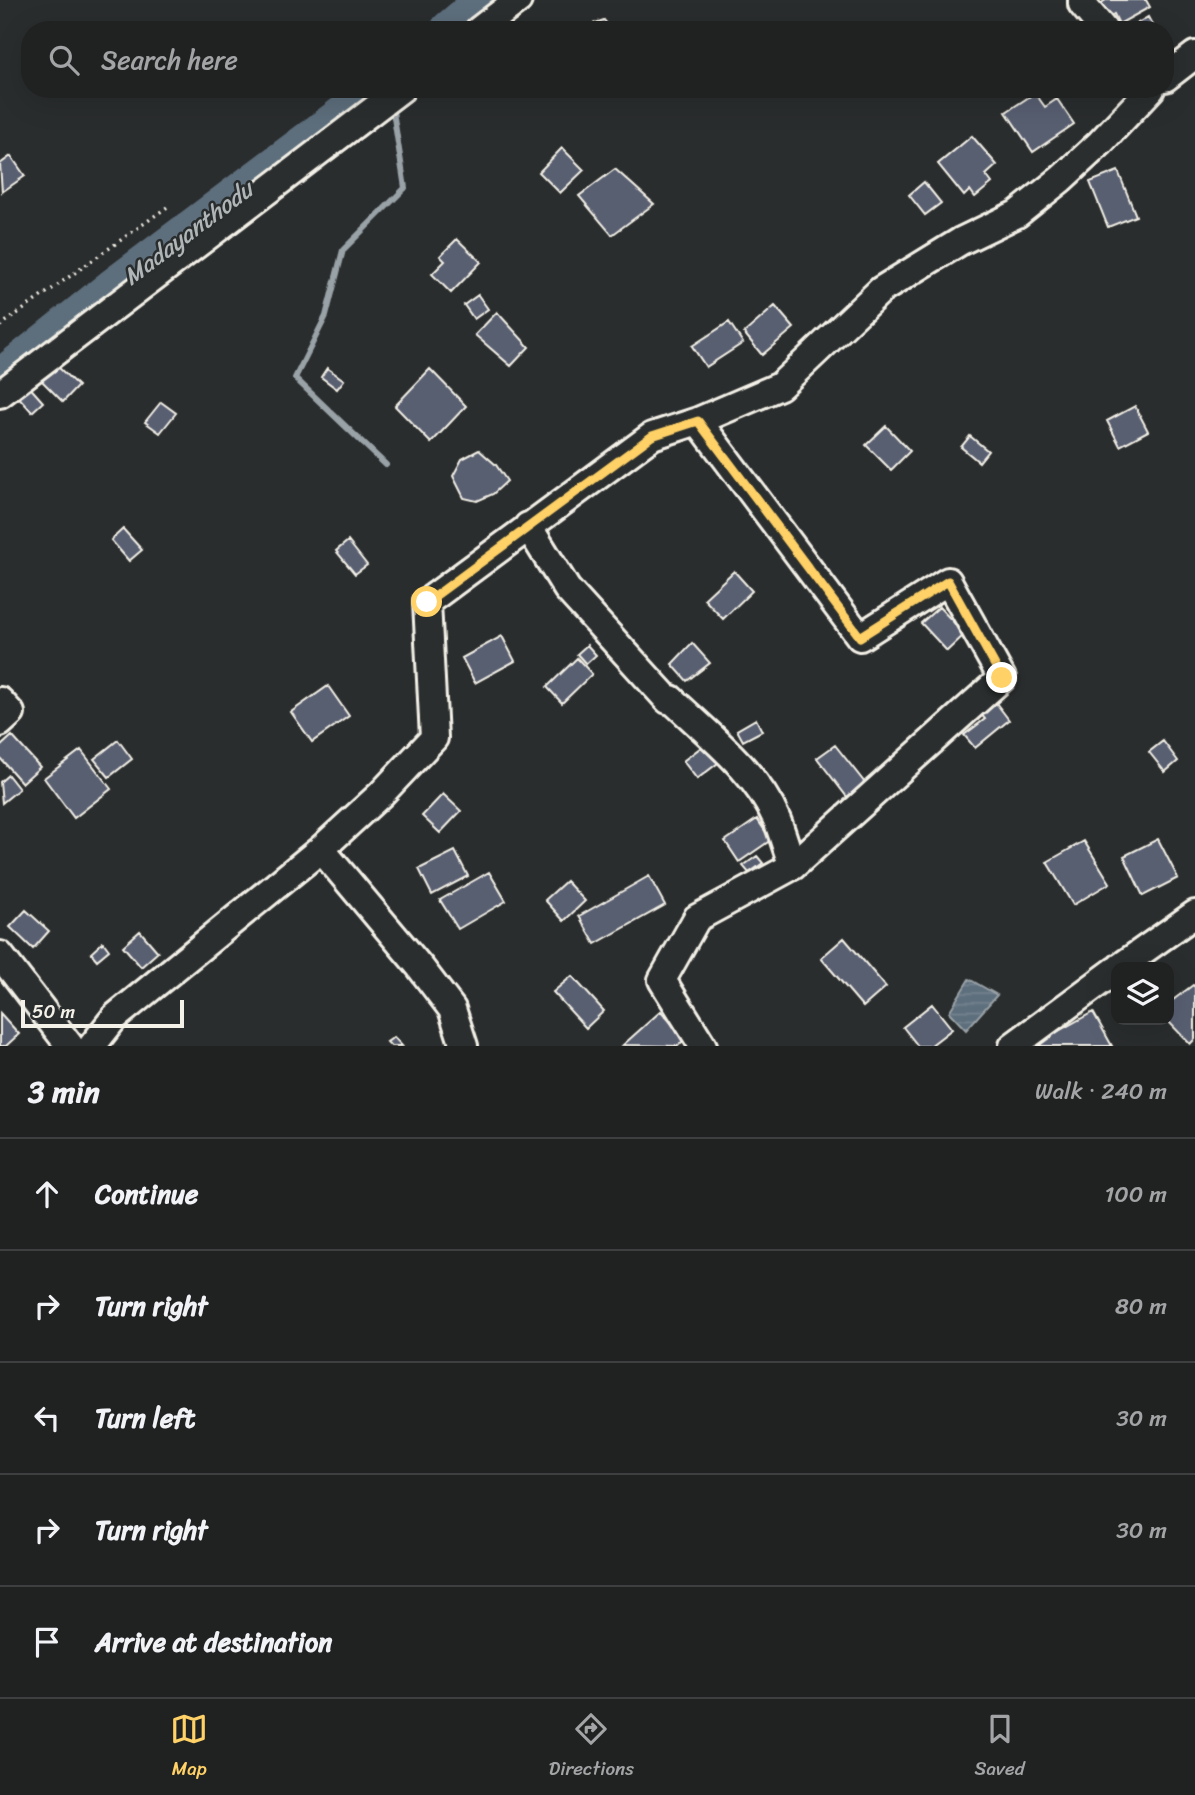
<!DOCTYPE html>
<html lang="en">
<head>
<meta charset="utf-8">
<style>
	:root { --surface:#202222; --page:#282a2a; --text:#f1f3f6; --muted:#a2a4a5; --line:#3d3f40; --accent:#ffd166 }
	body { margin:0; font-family:Sriracha,sans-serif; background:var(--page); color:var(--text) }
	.controls { position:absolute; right:21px; bottom:21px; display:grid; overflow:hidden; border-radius:14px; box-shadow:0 7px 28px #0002 }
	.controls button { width:63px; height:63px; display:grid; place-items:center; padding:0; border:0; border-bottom:2px solid var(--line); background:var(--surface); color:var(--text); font:35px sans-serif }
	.scale { position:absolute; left:21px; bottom:18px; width:163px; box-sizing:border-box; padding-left:7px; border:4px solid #f4f1e8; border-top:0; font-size:19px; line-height:24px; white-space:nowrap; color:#f4f1e8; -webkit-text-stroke:5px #2a2d2e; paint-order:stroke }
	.stop { position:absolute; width:21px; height:21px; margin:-16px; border:5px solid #ffd166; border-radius:50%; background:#fff }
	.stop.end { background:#ffd166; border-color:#fff; box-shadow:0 2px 7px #0008 }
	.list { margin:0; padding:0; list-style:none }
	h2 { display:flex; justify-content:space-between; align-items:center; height:91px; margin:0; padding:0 28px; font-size:30px }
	h2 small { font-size:23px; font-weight:400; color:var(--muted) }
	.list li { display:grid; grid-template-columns:46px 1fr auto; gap:21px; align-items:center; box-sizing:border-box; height:112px; padding:0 28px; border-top:2px solid var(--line) }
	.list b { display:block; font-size:26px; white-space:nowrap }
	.list em { font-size:23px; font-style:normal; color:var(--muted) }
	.icon { flex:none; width:38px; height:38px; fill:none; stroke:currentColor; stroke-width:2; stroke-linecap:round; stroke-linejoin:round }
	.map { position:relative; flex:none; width:1195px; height:1046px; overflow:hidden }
	.search { position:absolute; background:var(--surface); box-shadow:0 7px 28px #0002; left:21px; right:21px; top:21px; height:77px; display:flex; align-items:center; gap:18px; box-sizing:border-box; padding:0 24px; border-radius:28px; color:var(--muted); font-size:26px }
	.sheet { height:651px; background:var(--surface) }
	nav { display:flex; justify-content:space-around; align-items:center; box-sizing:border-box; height:98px; border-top:2px solid var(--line); background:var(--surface); font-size:19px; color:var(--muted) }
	nav a { display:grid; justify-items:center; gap:4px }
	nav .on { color:var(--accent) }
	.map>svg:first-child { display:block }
	.water { fill:url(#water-rules); stroke:#99a2a7; stroke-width:2 }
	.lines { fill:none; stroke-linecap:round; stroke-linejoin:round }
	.stream { stroke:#99a2a7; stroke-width:6 }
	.river { stroke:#5d6e7c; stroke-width:38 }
	.building { fill:#595f71; stroke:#f4f1e8; stroke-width:2 }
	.minor-casing { stroke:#f4f1e8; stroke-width:32 }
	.path { stroke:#f4f1e8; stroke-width:3.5; stroke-dasharray:2 5; stroke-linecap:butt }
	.minor { stroke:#2a2d2e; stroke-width:26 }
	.route { stroke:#ffd166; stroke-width:9 }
	.labels { text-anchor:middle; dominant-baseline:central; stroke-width:5; stroke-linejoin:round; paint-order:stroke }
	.water-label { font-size:24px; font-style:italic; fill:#b0b6b7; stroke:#2a2d2e }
</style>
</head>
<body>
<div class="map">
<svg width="1195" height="1046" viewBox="0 0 1195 1046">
	<defs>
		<pattern id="water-rules" width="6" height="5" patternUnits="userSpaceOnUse" patternTransform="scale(1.75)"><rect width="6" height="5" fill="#5d6e7c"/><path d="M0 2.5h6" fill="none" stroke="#75838f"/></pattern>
	</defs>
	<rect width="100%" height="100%" fill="#2a2d2e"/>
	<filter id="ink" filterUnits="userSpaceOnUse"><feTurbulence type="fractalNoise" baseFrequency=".0143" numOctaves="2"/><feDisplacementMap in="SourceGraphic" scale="14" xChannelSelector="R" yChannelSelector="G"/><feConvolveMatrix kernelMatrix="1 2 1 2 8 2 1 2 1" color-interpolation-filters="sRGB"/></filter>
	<g filter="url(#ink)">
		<path class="water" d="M969,979L997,995L966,1030L949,1012Z"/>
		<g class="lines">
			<path class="stream" d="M386,465L295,378L326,316L343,250L405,188L392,105"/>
			<path class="river" d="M449,30L484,0
				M0,378L112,288L377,89"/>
		</g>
		<path class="building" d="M1106,0H1146L1150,7L1119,24L1114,14L1103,21L1095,7Z
			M1148,17L1155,30H1126Z
			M604,20L612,30H575Z
			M1035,93L1045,107L1057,99L1074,124L1033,152L1006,112Z
			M972,136L997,165L986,175L992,183L975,197L970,190L964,196L938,164Z
			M562,148L584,170L560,193L539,172Z
			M11,156L25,176L2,192L0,164Z
			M615,169L654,204L612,235L579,196Z
			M1118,171L1136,216L1108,227L1090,182Z
			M924,182L941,203L925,215L909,195Z
			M457,239L481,262L451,293L432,274L445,261L440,256Z
			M478,295L488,309L474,319L464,305Z
			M775,306L794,328L762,355L744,333Z
			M497,312L529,347L511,366L475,335Z
			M729,322L743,343L706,367L692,346Z
			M56,365L78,386L63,402L41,380Z
			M327,368L344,380L337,389L321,377Z
			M430,369L466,406L431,443L395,406Z
			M27,384L43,402L32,412L16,394Z
			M161,402L176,413L160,433L145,422Z
			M1135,406L1148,431L1120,446L1107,421Z
			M886,426L910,451L891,470L866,445Z
			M970,436L988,451L979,462L961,447Z
			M479,450L496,465L507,481L493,494L477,501L464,498L453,476L462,459Z
			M123,529L142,550L129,561L111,540Z
			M348,541L367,565L355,574L336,551Z
			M734,571L752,591L723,619L704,599Z
			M939,607L965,634L947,651L921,623Z
			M502,636L515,661L475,683L462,658Z
			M692,643L710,663L687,681L672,664Z
			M587,645L596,655L586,664L577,654Z
			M577,658L592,674L562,703L547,687Z
			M328,686L349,716L312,742L291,712Z
			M990,695L1009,720L975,748L964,735L985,719L975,707Z
			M756,719L762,731L743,741L737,730Z
			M12,736L40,767L22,783L0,758V747Z
			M118,740L132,759L109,777L94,759Z
			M1163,741L1178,761L1165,772L1149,752Z
			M704,745L718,763L697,779L683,761Z
			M835,745L865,783L847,797L817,758Z
			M81,750L111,789L74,818L44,778Z
			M8,775L19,789L2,803L0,782Z
			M443,794L461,811L440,833L422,816Z
			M757,819L771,840L739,862L725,841Z
			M1158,839L1178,878L1143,896L1124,856Z
			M1084,841L1110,883L1073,905L1047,862Z
			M455,851L468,876L432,895L419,869Z
			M757,856L763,863L749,873L743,866Z
			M489,872L506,901L458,929L440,900Z
			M649,876L665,905L595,944L579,916Z
			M566,881L585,901L564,921L545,900Z
			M26,910L49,931L33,949L10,927Z
			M140,931L158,952L141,967L123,946Z
			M844,938L886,987L863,1007L821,958Z
			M103,942L109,950L97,960L91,953Z
			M572,976L604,1011L586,1028L553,992Z
			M1193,985L1195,987V1039L1190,1044L1167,1020L1169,1003Z
			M932,1004L952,1029L930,1046H918L903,1027Z
			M661,1011L685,1039L678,1046L623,1045Z
			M1093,1012L1112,1046H1038L1037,1043Z
			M0,1013L19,1034L6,1046H0Z
			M394,1037L402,1046H391L387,1042Z"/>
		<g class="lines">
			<g class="minor-casing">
				<path id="minor" d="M1082,0V4L1104,30
					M479,30L518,0
					M1165,78L1195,55
					M0,394L401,89
					M698,421L860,637L948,581L1002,678L793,866L697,918L662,980L703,1046
					M528,526L567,589L668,700L671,699C709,735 756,771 777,820C783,835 787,851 793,866
					M0,701L11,713L0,723
					M0,955L70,1046
					M1120,967L1195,914
					M92,1046L115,1017L321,849
					M464,1046L452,1009L420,967L321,849L381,794L434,738L427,602L652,436L698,421L780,386L881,290L961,241L1017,214L1061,179L1100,143L1151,89
					M1013,1046L1116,970"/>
			</g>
			<path class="path" d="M0,326L170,205"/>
			<use href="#minor" class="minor"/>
		</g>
	</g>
	<g class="lines" filter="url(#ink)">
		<path class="route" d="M427,602L652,436L698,421L860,637L948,581L1002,678"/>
	</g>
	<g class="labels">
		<g class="water-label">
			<text transform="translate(188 233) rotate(-37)">Madayanthodu</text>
		</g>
	</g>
</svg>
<div class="controls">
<button><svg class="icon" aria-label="layers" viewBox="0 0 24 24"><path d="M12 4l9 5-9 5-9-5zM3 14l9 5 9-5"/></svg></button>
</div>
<div class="scale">50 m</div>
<div class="stop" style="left:427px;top:602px"></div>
<div class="stop end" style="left:1002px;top:678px"></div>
<div class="search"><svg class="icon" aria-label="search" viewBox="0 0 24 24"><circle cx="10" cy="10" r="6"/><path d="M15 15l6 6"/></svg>Search here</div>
</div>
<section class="sheet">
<h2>3 min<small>Walk · 240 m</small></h2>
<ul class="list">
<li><svg class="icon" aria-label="ahead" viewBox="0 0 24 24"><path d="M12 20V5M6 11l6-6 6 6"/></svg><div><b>Continue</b></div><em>100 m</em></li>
<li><svg class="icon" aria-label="right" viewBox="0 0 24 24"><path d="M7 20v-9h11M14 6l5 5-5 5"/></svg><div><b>Turn right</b></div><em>80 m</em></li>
<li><svg class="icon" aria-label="left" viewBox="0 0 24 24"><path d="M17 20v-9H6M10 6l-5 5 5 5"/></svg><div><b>Turn left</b></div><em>30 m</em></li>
<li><svg class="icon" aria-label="right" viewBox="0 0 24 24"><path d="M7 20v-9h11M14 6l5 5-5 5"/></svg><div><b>Turn right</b></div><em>30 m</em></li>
<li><svg class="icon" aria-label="arrive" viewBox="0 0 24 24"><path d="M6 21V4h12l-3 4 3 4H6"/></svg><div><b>Arrive at destination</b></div></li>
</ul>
</section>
<nav>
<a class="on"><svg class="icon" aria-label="map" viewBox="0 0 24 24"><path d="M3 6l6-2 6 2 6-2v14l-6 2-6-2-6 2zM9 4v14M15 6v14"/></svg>Map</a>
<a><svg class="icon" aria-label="directions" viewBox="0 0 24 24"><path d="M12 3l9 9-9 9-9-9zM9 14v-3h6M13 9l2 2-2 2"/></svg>Directions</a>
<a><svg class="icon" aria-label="saved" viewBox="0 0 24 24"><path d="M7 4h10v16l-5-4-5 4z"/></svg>Saved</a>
</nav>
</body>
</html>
